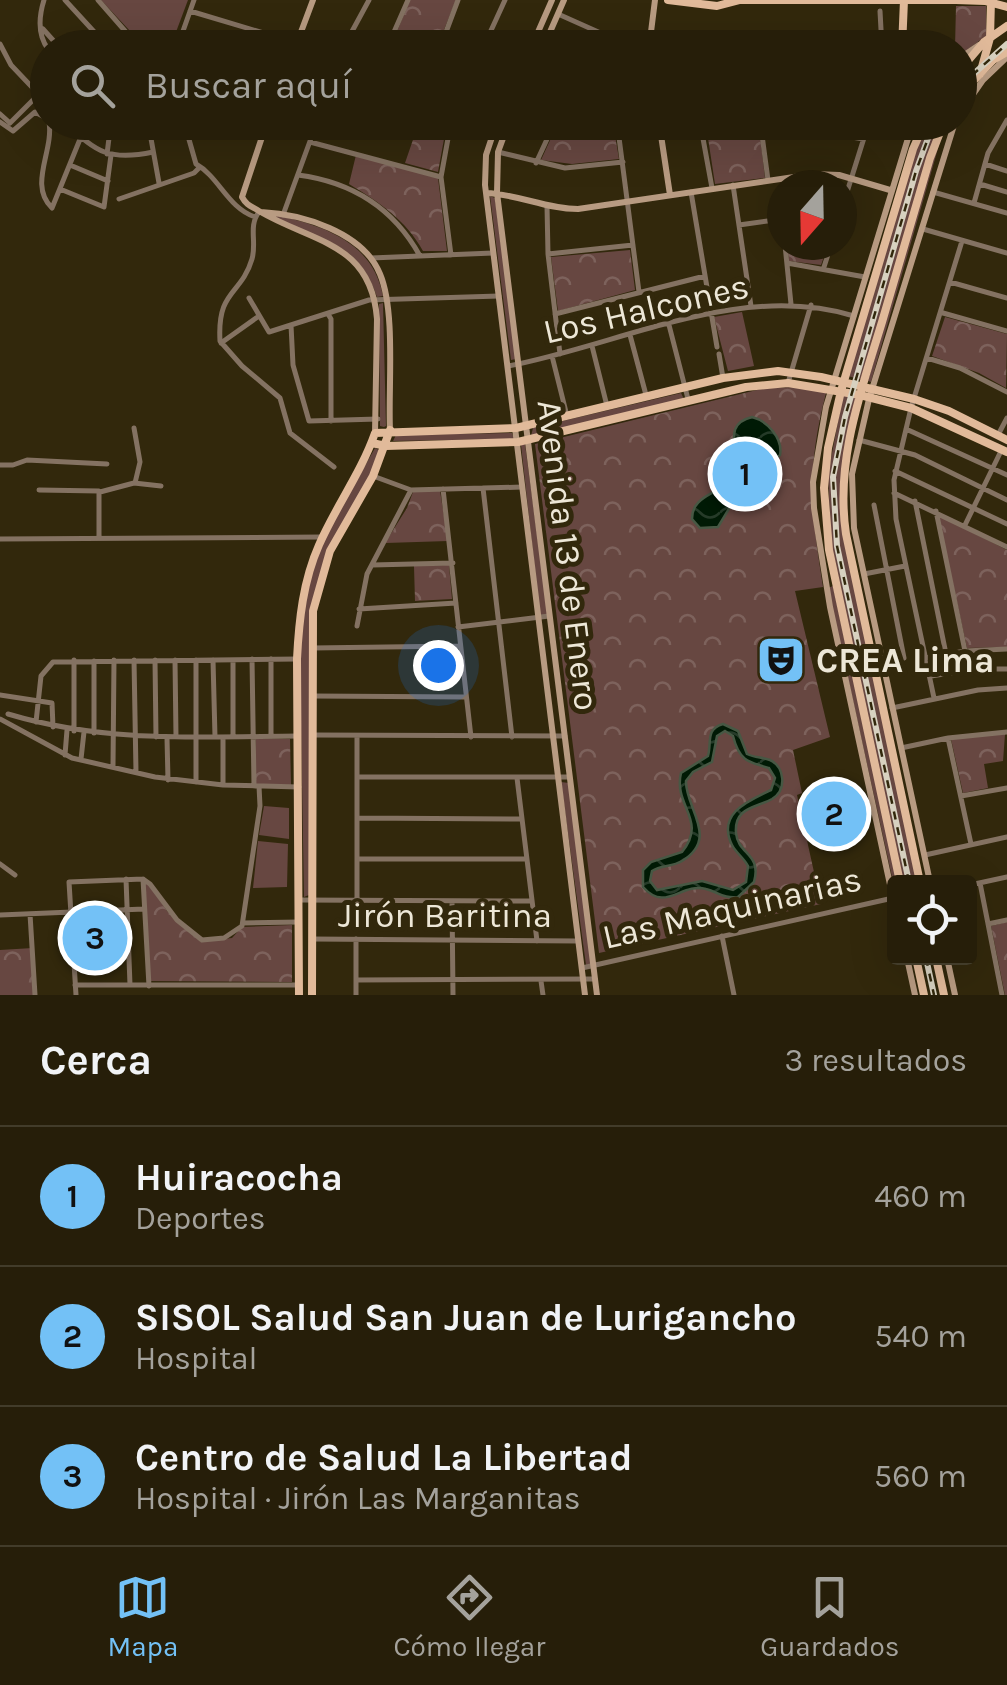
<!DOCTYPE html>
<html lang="es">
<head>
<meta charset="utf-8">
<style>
	:root { --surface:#261e09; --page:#322b17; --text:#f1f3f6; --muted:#a4a29c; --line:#423c2a; --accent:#73c1f6 }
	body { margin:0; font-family:Karla,sans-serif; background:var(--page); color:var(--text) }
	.controls { position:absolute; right:30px; bottom:30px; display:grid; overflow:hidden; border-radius:10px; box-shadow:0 10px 40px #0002 }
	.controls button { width:90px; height:90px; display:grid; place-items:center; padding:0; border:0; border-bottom:2px solid var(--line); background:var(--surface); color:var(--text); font:50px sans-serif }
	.compass { position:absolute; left:767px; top:170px; width:90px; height:90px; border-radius:50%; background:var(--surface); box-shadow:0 10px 40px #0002; rotate:200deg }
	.you { position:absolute; left:438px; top:665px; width:35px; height:35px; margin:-25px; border:8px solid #fff; border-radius:50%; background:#1a73e8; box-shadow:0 0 0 15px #1a73e833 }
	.badge { display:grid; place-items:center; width:65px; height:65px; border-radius:50%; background:var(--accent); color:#111; font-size:32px; font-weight:700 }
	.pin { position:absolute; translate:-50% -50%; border:5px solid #fff; box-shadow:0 2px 10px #0006 }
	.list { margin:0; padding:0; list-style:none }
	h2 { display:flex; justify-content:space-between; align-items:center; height:130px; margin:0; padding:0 40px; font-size:42px }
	h2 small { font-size:32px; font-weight:400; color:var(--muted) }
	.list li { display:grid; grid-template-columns:65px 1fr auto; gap:30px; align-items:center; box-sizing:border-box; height:140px; padding:0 40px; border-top:2px solid var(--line) }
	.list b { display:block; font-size:38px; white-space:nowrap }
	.list p { margin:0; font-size:32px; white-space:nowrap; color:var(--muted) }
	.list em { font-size:32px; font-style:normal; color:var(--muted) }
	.icon { flex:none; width:55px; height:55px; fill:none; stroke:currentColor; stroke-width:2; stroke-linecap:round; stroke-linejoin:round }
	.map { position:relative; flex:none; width:1007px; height:995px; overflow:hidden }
	.search { position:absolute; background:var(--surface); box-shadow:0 10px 40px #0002; left:30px; right:30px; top:30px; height:110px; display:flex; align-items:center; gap:25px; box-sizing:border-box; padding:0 35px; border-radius:55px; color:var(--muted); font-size:38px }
	.sheet { height:550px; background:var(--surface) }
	nav { display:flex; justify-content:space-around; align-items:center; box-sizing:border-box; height:140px; border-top:2px solid var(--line); background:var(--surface); font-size:28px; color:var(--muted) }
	nav a { display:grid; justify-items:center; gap:5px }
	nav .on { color:var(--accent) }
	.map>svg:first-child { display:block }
	.green { fill:#674741 }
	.park { fill:url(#park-crowns) }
	.water { fill:url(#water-waves); stroke:#475844; stroke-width:2.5; fill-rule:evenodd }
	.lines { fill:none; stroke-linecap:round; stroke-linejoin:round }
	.street { stroke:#847262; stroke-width:5 }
	.secondary { stroke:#b89b82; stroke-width:6 }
	.primary { stroke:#e1ba9a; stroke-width:8 }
	.rail-casing { stroke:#d7d1c0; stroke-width:6 }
	.rail { stroke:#32280c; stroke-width:2.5; stroke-dasharray:8; stroke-linecap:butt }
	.labels { text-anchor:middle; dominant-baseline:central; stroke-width:10; stroke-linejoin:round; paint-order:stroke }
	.street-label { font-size:35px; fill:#ede7d7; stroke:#32280c }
	.poi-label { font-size:35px; font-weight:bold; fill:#ede7d7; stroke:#32280c; text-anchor:start }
</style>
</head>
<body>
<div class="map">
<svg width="1007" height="995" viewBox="0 0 1007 995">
	<defs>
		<pattern id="park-crowns" width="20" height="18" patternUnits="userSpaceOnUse" patternTransform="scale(2.5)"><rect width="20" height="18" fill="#674741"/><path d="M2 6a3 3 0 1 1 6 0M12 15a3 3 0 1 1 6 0" fill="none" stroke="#7d625c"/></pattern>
		<pattern id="water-waves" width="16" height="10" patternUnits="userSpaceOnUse" patternTransform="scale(2.5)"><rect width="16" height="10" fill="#001a05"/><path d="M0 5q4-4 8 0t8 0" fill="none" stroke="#263b29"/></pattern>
	</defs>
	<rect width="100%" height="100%" fill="#32280c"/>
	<path class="green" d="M101,0H188L170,48L145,47Z
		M928,123H940L862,380L848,376L916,150Z
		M939,145L871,382L868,381L934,154Z
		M490,196L495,198L516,359L511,360Z
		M267,213C317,224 372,238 383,296L377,297C356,235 314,242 267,213Z
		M383,303L386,426L384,427L380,426L379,304Z
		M681,393L684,399L531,436L533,428Z
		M843,395L856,398L840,506L917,882H903L831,546L828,474Z
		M512,433L514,439L393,441L396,435Z
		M525,444L548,615H540L521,445Z
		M375,448L381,451L378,460L325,558L310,615L309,895L304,897L300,667L303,609L312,572L325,537Z
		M833,586L897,882L894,886L828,588Z
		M561,782L569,783L591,964L586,965Z
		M264,806L289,808V839L259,835Z
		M258,841L288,844L287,887L253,888Z"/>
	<path class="park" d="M410,0H456L437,47L391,46Z
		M956,6H986V36L960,55V48H955Z
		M558,123H613L619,159L572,164L541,160Z
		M416,131L444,139L438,172L405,163Z
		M760,136L765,178L715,184L708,138Z
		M356,155L438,178L447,251H423C406,220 379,202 349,184Z
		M787,245H828L821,265L789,261Z
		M630,250L635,290L558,311L551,257Z
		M742,312L754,366L728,371L714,317Z
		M945,317L1007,334L1006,388L979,373L932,356Z
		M797,387L826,393C806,471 811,509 823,587L795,591L830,737L793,750L802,793L797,795L821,904L599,953L535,444L765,388Z
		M440,491L448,541L385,543L407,508L413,492Z
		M938,515L1007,550V647L967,648Z
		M449,565L452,599L415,601L414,566Z
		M1005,734L1003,761L984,764L988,788L963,793L951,739Z
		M256,739H290L291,785L255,784Z
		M145,883L151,886L167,911L201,942L232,938L242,927L292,925V982L149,981Z
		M1007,922V995H1005L991,926Z
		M33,948L35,995H0V950Z"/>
	<path class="water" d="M752,417C768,421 783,439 780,455L761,470L751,495L730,507L718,527L700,528L692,519C692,492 724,496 733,473C742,451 720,425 752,417Z
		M723,724L738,731L747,754C755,758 762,757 770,760C785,767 787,790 772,799C756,808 734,807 736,833C738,855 762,853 754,882L738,897C724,899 718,892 706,889C681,882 666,913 643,887V870L651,862L682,852C708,820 673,806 681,773L708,756C712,742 705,729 723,724ZM725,731L733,736C739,760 747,762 769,768L775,778L771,790C750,800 716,813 732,845C736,853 744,858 748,866L746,882L733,890L702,881L657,890L650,881L652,871C661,865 672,867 682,861C720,838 685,808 686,781L693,772L712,762L717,736Z"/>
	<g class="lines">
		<path class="street" d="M44,0C39,16 37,34 48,49
			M65,0L109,48
			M98,0L140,48
			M190,11L297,43
			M880,11L882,48
			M558,14L614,39L649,45
			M43,29L60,48
			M0,44L11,65L48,104
			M177,48L194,0
			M343,48L369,0
			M387,48L408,0
			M440,48L458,0
			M483,48L505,0
			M0,114L10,123L38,95
			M0,122L13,131L35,112L48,119
			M49,122C54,151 28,185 52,208L87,122
			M65,122C95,153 111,161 153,152
			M148,122L159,183
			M184,122L196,164C219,177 228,208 255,217
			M401,122L448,136
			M617,122L639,292
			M700,122L712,188
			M762,135L768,180
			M702,136L835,134L863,139
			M310,142L441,177
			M498,152L565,168L623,162
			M107,154L111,122
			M536,163L555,122
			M985,164L1007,171
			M70,165L108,181
			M298,175C352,182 394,209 420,256
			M980,184L1007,192
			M733,185L751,306
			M60,189L104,207L111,155
			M691,192L717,347
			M933,192L1007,213
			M119,199L194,173L200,167
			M974,203L988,153L1007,120
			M547,206L548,254L560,354
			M842,208L869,122
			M259,212C248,226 257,242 252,259C241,296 217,289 220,341L242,366L280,398L290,433L334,467
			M283,215L317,122
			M739,225L782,219
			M923,229L1007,253
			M785,245L791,304
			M548,254L633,245
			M451,255L441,177L451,122
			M371,258L493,253
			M787,263L865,277
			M824,267L831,245
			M950,282L1007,298
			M249,298L269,332L369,300L499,296
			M943,313L1007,331
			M328,314L331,319V421
			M555,314L705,276
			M291,325L293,365L309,421L378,419
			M669,325L688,399
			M630,335L646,395
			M221,343L259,316
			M592,346L607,406
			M719,354L723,378
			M552,356L567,416
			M927,358L960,368L1007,392
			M508,366C620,345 739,281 854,316
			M788,383L811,305
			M134,428L140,462L135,483
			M906,429L1007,475
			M998,435L1007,418
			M859,440L915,455L1007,500
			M0,465H13L27,460L107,464
			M895,471L1007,524
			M373,476L411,490L522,487
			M483,488L512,737
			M443,489L471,737
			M39,490L99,491V538
			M100,492L134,483L161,486
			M894,493L1007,547
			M915,501L946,654
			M874,505L904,658
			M936,511L965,651
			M965,525L1002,449
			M0,539L322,537
			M372,565L453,563
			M864,574L905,566
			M359,609L456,603
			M357,626L367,574L411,490
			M458,627L549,616
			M312,648L459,646
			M926,658L965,651L1007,649
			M252,659L254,786
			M271,659V736
			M74,660V731
			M134,660L136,772
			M155,660L156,737
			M175,660L176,737
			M196,660V782
			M213,660L215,737
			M233,660V737
			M94,661V733
			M931,676L976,669H1007
			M0,695L52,703L53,727
			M313,696L465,697
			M934,698L896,519L894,480L911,408L962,241
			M892,708L978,690L1007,688
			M8,714C105,743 198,737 298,736
			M0,719L72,758L155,777L223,785L299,787
			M36,722L41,676L53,662L297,659
			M314,735L565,736
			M223,737V785
			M167,738L168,780
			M948,738L971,844
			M901,748L948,738L1007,732
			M65,755L67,730
			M81,759L84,732
			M113,766L114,660
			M357,777H569
			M517,778L537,941
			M961,796L1007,788
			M358,818L520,819
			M925,855L1007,837
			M357,859H526
			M0,864L15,875
			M126,879L130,985
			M143,879L149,986
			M980,883L1002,995
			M970,885L1007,877
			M299,900L531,901
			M357,900V736
			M452,901L453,995
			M30,914L35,995
			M0,915L144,909
			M243,923L299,922
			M988,924L1007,920
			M722,936L734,995
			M312,939L578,941
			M356,939V995
			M582,968L893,898
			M356,980L595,979
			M541,981L543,995
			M75,985H299
			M76,995L69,882L143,879L150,884L177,920L202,940L224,938L242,926L260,806L259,786"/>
		<path class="secondary" d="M295,48L313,0
			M531,48L552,0
			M543,48L564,0
			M649,48L655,0
			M960,58L979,45
			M960,113L983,80L1007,57
			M267,122L242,197C247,206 251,206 259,211C313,243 371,242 377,319L375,433
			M497,122L486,155L485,185L585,995
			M509,122L498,152L497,193L597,995
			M659,122L670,195
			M486,193C518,194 546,209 578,209L814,174L839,175L890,190
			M261,212C302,214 363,232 380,274C396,312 388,388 390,430
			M930,882L854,528L852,474L869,399L955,122
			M894,903L830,607L814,508L813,482L826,407L913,122
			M907,958L915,995
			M947,958L955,995"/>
		<path class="primary" d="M668,0L717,6L740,0H956L985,1L1007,7
			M902,48L904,0
			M960,70L984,42L1007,26
			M980,74L990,38L991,0
			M960,95L993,60L1007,52
			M372,443L386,446L518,442L746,387L788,383L860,395L911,408L1007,452
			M900,882L829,550L824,488L828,448L841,391L913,149L925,122
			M920,882L846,534C835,461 861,391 882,322C898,267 914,212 930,158L944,122
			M916,958L924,995
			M936,958L944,995
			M299,995L297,659C299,620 303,581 319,545C336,506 361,473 375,433L516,428L723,378L778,371L821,377L914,399L949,411L1007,440
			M312,995L313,611L330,551L373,476L390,430"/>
		<g class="rail-casing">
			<path id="rail" d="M960,86L1007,44
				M909,882L837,546L833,477L845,417L916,171L934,122
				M926,958L934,995"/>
		</g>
		<use href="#rail" class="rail"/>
	</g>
	<defs>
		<g id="theatre-square" transform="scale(2.5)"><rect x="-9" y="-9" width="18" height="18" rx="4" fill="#73c1f6" stroke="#32280c"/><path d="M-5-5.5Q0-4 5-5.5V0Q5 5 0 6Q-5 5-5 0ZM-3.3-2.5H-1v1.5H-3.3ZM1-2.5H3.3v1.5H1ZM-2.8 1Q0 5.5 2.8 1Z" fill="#111"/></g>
	</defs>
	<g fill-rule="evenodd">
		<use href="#theatre-square" x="781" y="660"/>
	</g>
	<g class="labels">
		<g class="street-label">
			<text transform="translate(646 309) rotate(-13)">Los Halcones</text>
			<text transform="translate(568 555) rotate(83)">Avenida 13 de Enero</text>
			<text transform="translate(732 908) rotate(-13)">Las Maquinarias</text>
			<text x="445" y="915">Jirón Baritina</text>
		</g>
		<g class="poi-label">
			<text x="816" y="660">CREA Lima</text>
		</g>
	</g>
</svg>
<div class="controls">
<button><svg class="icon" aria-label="locate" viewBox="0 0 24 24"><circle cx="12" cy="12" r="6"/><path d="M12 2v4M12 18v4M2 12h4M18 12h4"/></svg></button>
</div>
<svg class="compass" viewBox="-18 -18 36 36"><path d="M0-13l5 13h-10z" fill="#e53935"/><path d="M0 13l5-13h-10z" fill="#a4a29c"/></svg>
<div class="you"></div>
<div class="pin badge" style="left:745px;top:474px">1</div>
<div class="pin badge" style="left:834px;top:814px">2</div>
<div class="pin badge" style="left:95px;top:938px">3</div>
<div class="search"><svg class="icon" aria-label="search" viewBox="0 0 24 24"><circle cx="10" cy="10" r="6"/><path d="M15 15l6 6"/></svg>Buscar aquí</div>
</div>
<section class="sheet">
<h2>Cerca<small>3 resultados</small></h2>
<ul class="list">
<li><span class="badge">1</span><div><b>Huiracocha</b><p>Deportes</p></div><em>460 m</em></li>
<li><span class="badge">2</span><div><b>SISOL Salud San Juan de Lurigancho</b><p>Hospital</p></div><em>540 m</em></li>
<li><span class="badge">3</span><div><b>Centro de Salud La Libertad</b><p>Hospital · Jirón Las Marganitas</p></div><em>560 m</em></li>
</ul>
</section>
<nav>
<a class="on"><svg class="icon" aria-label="map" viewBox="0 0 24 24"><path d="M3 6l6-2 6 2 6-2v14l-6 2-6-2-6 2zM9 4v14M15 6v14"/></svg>Mapa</a>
<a><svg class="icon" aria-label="directions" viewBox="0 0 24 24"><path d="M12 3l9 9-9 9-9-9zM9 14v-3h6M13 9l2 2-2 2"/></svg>Cómo llegar</a>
<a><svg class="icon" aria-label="saved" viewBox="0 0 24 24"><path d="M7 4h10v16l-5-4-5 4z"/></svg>Guardados</a>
</nav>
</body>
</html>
